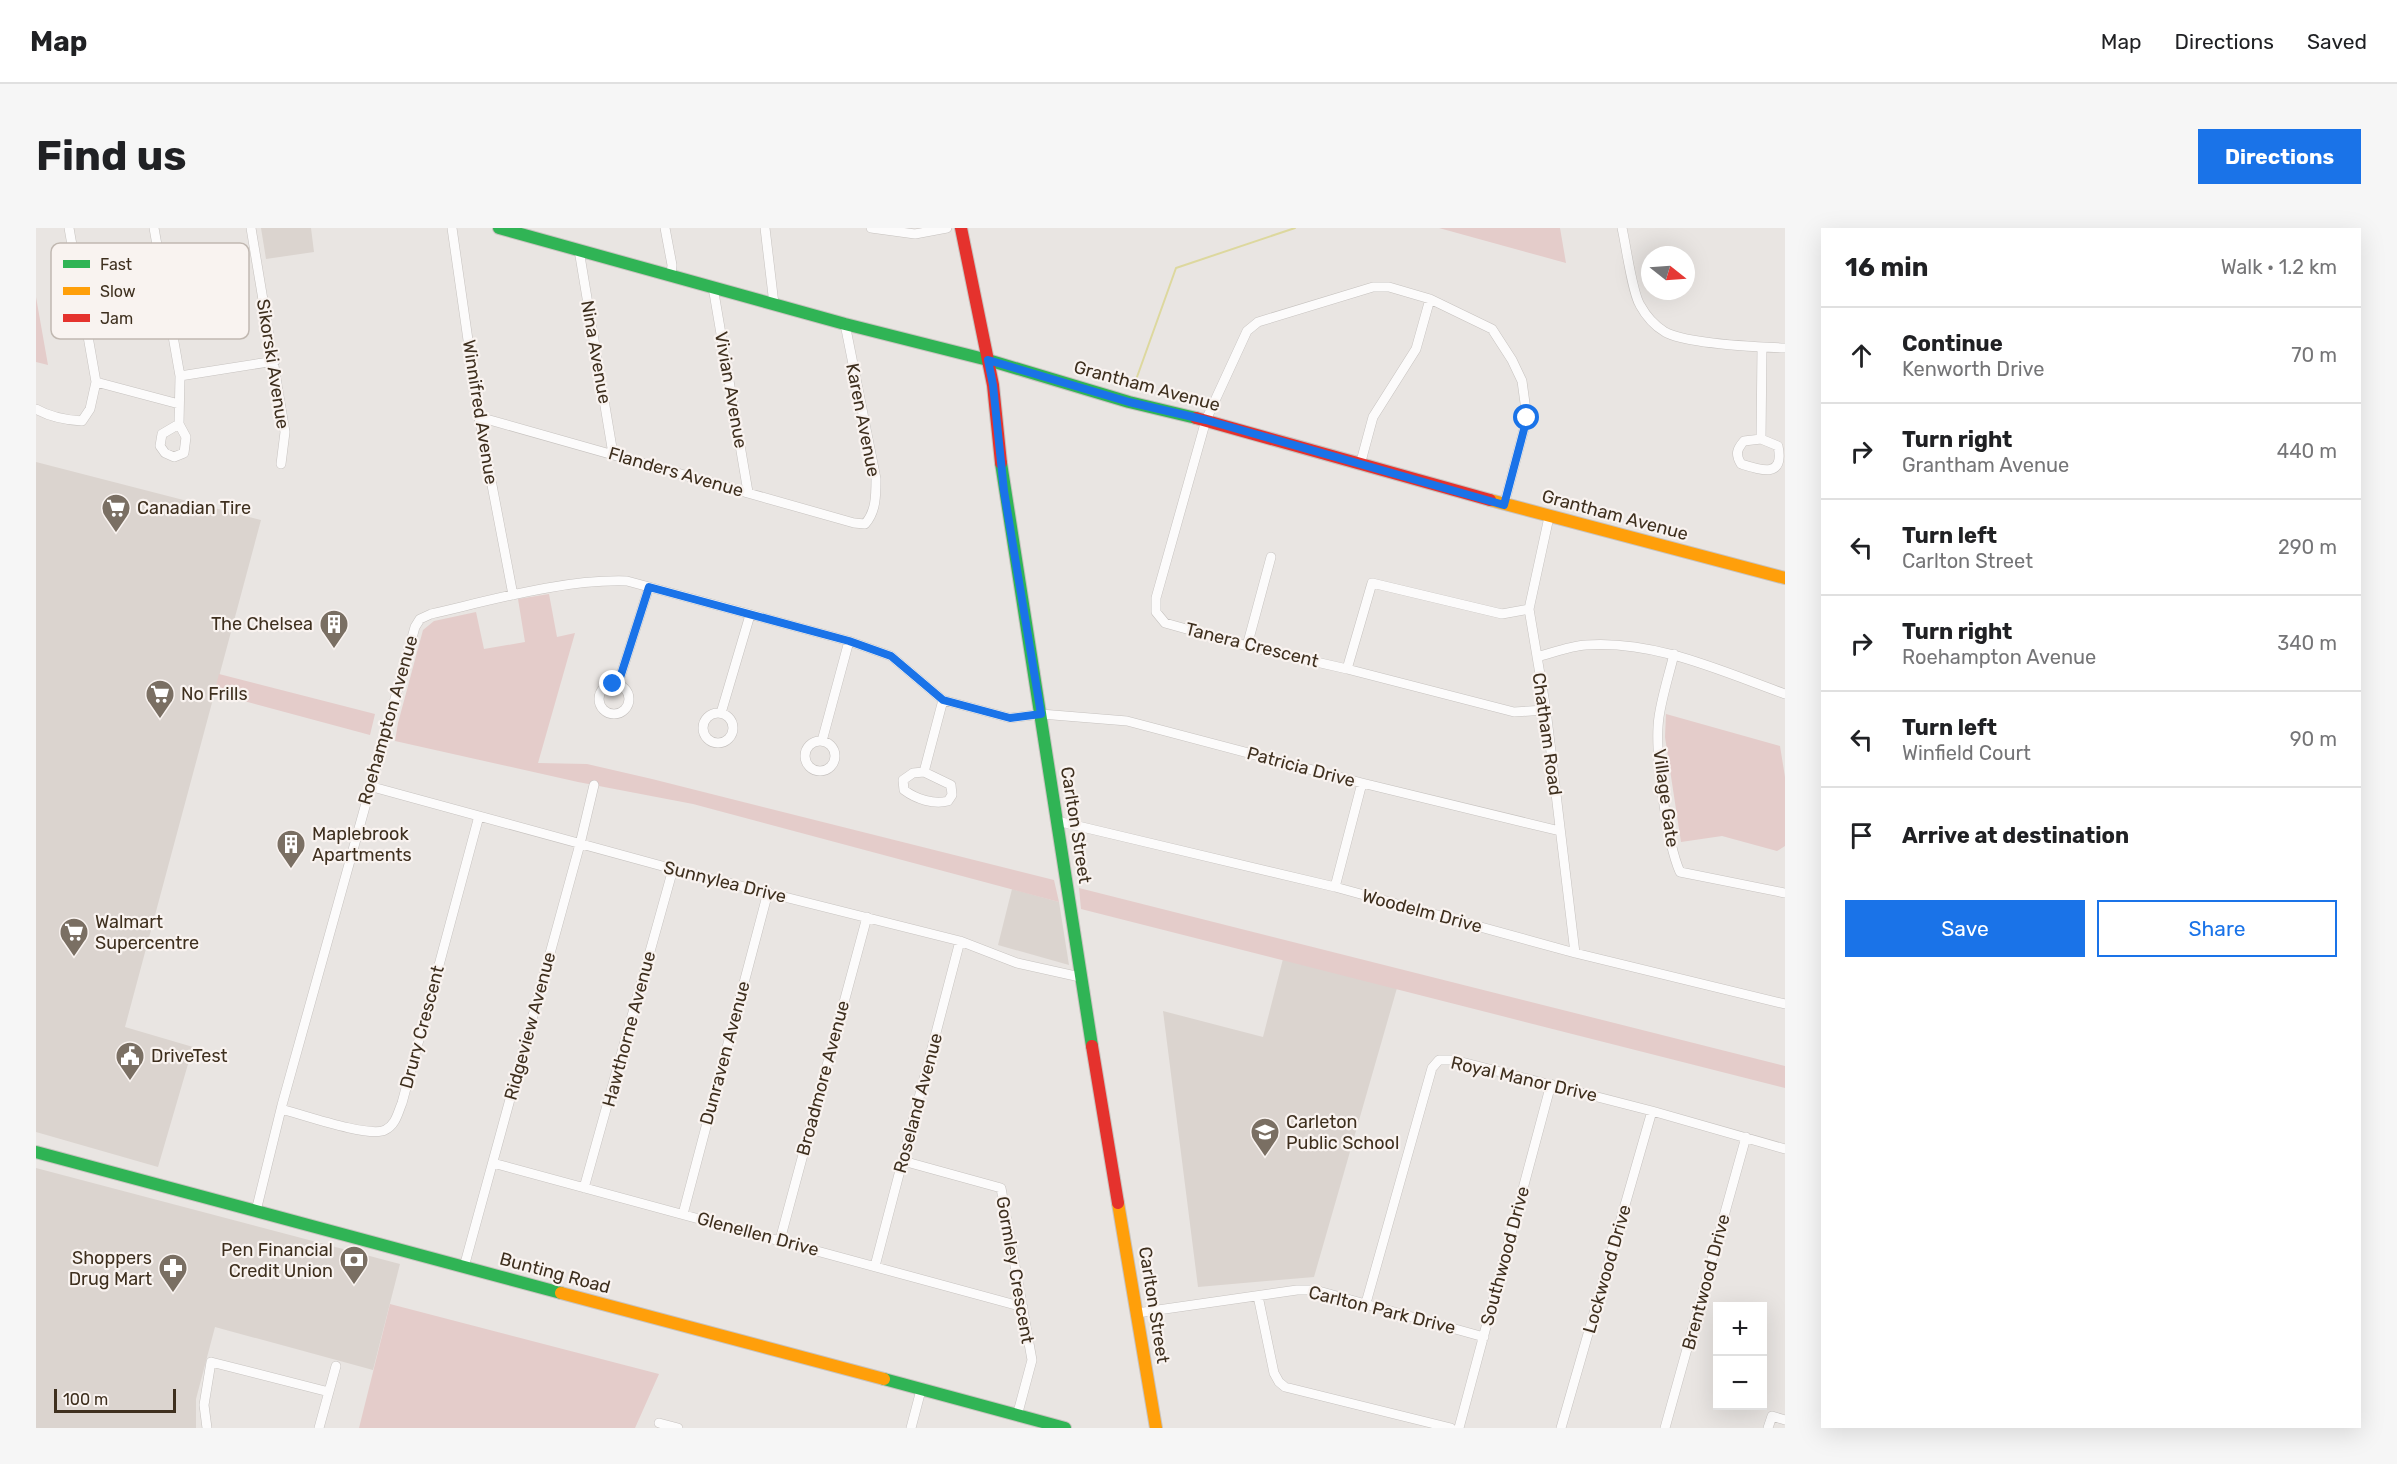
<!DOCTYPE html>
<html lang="en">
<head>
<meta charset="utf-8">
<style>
	:root { --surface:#fff; --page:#f6f6f6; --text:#202124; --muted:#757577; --line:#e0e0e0; --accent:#1a73e8 }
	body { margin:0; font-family:Rubik,sans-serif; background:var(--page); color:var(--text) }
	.controls { position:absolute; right:18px; bottom:18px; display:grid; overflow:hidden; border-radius:0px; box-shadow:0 6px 24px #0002 }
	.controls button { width:54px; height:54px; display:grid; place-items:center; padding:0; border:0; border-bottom:2px solid var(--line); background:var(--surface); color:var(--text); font:30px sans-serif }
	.compass { position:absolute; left:1605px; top:18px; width:54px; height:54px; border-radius:50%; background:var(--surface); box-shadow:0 6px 24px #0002; rotate:107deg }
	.scale { position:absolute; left:18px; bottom:15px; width:122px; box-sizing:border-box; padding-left:6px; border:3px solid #3e2f1e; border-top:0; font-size:16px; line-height:21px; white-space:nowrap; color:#3e2f1e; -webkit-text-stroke:4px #f9f3f0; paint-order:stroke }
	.stop { position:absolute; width:18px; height:18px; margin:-14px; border:4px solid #1a73e8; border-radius:50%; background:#fff }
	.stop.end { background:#1a73e8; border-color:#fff; box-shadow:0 2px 6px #0008 }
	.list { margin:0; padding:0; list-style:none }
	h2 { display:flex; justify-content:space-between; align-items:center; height:78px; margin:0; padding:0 24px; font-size:26px }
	h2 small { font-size:20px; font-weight:400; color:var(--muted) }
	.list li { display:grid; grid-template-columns:39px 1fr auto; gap:18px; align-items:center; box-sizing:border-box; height:96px; padding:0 24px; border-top:2px solid var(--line) }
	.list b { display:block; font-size:22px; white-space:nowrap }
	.list p { margin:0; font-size:20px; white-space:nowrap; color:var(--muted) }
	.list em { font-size:20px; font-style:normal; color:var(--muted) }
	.actions { display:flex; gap:12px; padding:18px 24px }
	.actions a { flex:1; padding:14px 0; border:2px solid var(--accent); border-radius:0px; text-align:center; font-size:21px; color:var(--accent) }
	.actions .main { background:var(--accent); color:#fff }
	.icon { flex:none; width:33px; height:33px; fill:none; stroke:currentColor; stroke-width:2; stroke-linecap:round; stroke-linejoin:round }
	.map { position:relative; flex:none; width:1749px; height:1200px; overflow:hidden; border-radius:0px }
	header { display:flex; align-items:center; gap:36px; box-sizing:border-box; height:84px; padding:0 30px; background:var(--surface); border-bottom:2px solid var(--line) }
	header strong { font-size:28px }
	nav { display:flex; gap:33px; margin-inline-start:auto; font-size:21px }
	.intro { display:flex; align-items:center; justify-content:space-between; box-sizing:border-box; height:144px; padding:0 36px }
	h1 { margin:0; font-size:42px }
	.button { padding:15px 27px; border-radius:0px; background:var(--accent); color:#fff; font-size:21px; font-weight:700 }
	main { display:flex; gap:36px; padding:0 36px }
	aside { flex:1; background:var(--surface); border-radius:0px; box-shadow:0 6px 24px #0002 }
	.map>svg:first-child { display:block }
	.built { fill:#dbd4cf }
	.green { fill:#e4ccca }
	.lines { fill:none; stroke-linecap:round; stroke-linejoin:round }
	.stream { stroke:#ddd89e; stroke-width:2 }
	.street-casing { stroke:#c6c2bf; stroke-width:10 }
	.fast-casing { stroke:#c8c3bf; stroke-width:14 }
	.slow-casing { stroke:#c8c3bf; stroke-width:14 }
	.jam-casing { stroke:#c8c3bf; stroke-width:14 }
	.street { stroke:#fcfbfb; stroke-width:9 }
	.fast { stroke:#30b455; stroke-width:12 }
	.slow { stroke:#ff9f0a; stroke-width:12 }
	.jam { stroke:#e5322d; stroke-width:12 }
	.route { stroke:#1a73e8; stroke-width:8 }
	.labels { text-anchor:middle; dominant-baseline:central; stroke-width:4.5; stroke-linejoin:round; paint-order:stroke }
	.street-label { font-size:18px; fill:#3e2f1e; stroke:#f9f3f0 }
	.poi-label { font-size:18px; fill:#3e2f1e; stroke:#f9f3f0; text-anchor:start }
	.key { fill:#f9f3f0; stroke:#c1b8b1; stroke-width:1.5 }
	.key-label { font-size:16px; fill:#3e2f1e }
</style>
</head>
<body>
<header>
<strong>Map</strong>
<nav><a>Map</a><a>Directions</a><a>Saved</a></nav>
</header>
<div class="intro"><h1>Find us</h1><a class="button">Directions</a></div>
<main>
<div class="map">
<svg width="1749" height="1200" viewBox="0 0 1749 1200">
	<rect width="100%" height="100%" fill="#e9e5e2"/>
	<path class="built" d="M225,0H275L278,24L230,31Z
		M0,234L225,292L89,799L157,819L122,939L0,904Z
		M976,661L1023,674L1033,737L962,717Z
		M1247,731L1361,760L1278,1049L1162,1059L1127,783L1227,809Z
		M0,940L364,1036L337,1142L179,1099L160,1171V1200H0Z"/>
	<path class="green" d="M1403,0H1524L1530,35Z
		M0,69L12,137L0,134Z
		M513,366L521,409L539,405L502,535L551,536L616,551L1018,652L1023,674L657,576L542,554L359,513L362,495L387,402L398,393L440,384L448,421L489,414L482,371Z
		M183,446L339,486L334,507L178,465Z
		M1630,486L1744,518L1749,549V618L1741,623L1686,608L1645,614L1629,509Z
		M1043,660L1749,838V860L1045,681Z
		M354,1076L623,1146L599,1200H323Z"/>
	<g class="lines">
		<path class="stream" d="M1101,149L1140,40L1259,0"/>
		<g class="street-casing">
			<path id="street" d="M118,0L144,148L143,196L150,209L148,225L138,229L129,225L124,218L126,206L143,196
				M215,0L249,204L245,236
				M416,0L443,189L477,367
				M629,0L636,37L635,48
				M729,0L738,76
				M835,0L879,6L911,0
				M1586,0C1590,17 1596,64 1604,77C1610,88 1619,98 1629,104C1651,116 1722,119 1749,120
				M543,22L577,226
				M677,59L712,264
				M144,148L239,133
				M60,154L143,176
				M0,181C14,189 30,192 46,193L54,181L60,154L33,0
				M443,189L818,295L829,296C840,284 840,267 840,251L809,96
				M1725,211L1708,213C1701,221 1699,226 1705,236C1724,242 1749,251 1742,218L1725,211L1726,119
				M1324,237L1337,189L1380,121L1394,71
				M1468,277L1491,190L1486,153L1476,132L1456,101L1394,71L1353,59H1337L1222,94L1211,103L1170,192L1120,370V384L1129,395L1211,418L1311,441L1478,484L1510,482
				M1513,289L1493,381L1510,482L1539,725
				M1211,418L1235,329
				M1638,426C1633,447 1626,468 1623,489C1618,522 1631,615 1644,644L1749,665
				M1501,429C1516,425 1534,418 1550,417C1619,412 1685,443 1749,466
				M1311,441L1336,355L1466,386L1493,381
				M563 471a15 15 0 1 1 30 0a15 15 0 1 1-30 0Z
				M582,456L613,359
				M667 500a15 15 0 1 1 30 0a15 15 0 1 1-30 0Z
				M685,485L714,387
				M769 528a15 15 0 1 1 30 0a15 15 0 1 1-30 0Z
				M786,513L813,413
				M888,544L915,557L916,567L912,573C898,577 880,571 868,562L867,552L877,545L888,544L907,472
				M333,558L637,641L924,713L981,735L1044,749
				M1021,593L1299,659L1539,725L1749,776
				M1299,659L1326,555
				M245,881C265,886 333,910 349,902C360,897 362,884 366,875L443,588
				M867,933L965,960L996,1132L981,1188
				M457,935L987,1079
				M548,960L637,641
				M220,983L246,877L379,399L384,391L395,386C456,372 528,351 591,353L813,413L855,428L907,472L974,490L1005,486L1091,493L1326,555L1524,603
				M647,986L732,664
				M744,1012L831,689
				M839,1038L924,713
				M428,1039L544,616L558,557
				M1222,1068L1238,1145L1243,1154L1249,1159L1415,1200
				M1330,1075L1396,840L1403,832H1418L1616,883L1749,921
				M1101,1085L1261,1062H1279L1448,1109
				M623,1195L642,1200
				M171,1200L168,1177L175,1134L293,1164
				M283,1200L300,1138
				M875,1200L885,1162
				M1423,1200L1515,856
				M1525,1200L1616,883
				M1629,1200L1710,909
				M1732,1200L1736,1188L1749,1192"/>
		</g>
		<g class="fast-casing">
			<path id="fast" d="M463,0L809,96L952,132L1093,174L1160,190
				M965,235L1056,818
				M0,924L525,1065
				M848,1151L1029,1200"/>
		</g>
		<g class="slow-casing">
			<path id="slow" d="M1454,272L1749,350
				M1082,975L1120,1200
				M525,1065L848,1151"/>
		</g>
		<g class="jam-casing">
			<path id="jam" d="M925,0L957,157L965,235
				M1160,190L1454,272
				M1056,818L1082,975"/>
		</g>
		<use href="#street" class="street"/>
		<use href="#fast" class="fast"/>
		<use href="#slow" class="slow"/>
		<use href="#jam" class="jam"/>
	</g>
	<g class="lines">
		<path class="route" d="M577,456H582L613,359L813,413L855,428L907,472L974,490L1005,486L968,263L957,157L952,132L1093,174L1170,192L1468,277L1491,190"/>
	</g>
	<defs>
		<g id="supermarket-pin" transform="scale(1.5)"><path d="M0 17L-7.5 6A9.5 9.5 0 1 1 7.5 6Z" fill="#7a6f63" stroke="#f9f3f0"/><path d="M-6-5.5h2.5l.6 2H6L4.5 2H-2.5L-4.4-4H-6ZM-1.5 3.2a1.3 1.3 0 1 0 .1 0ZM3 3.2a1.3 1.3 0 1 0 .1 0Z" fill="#fff"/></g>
		<g id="building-pin" transform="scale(1.5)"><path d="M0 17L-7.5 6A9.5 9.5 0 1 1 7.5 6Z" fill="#7a6f63" stroke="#f9f3f0"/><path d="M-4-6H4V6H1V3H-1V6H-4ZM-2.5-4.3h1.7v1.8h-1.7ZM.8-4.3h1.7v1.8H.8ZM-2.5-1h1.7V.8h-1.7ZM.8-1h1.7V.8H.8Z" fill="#fff"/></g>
		<g id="civic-pin" transform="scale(1.5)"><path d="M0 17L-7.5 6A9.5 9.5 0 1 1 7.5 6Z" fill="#7a6f63" stroke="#f9f3f0"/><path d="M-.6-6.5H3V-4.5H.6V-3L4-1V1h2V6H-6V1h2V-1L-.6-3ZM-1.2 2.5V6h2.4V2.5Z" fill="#fff"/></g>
		<g id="school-pin" transform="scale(1.5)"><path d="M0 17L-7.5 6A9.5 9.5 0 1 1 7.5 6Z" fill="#7a6f63" stroke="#f9f3f0"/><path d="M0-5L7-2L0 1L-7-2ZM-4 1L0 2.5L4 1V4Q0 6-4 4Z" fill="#fff"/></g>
		<g id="bank-pin" transform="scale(1.5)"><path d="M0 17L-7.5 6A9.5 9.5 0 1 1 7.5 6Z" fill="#7a6f63" stroke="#f9f3f0"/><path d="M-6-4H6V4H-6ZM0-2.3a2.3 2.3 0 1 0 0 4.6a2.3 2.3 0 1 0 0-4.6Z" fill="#fff"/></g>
		<g id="pharmacy-pin" transform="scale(1.5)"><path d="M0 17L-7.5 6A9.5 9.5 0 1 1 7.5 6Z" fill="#7a6f63" stroke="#f9f3f0"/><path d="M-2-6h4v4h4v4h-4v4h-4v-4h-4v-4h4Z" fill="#fff"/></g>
	</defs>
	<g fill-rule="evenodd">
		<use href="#supermarket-pin" x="80" y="280"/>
		<use href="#building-pin" x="298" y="396"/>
		<use href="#supermarket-pin" x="124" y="466"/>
		<use href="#building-pin" x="255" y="616"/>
		<use href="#supermarket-pin" x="38" y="704"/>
		<use href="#civic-pin" x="94" y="828"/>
		<use href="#school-pin" x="1229" y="904"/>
		<use href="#bank-pin" x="318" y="1032"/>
		<use href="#pharmacy-pin" x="137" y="1040"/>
	</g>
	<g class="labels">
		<g class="street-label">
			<text transform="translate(560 124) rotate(80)">Nina Avenue</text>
			<text transform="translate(237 136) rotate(81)">Sikorski Avenue</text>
			<text transform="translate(1111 158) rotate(15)">Grantham Avenue</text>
			<text transform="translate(695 162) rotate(80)">Vivian Avenue</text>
			<text transform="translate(444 184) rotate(81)">Winnifred Avenue</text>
			<text transform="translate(827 192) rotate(79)">Karen Avenue</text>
			<text transform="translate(640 244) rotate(16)">Flanders Avenue</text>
			<text transform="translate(1579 287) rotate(15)">Grantham Avenue</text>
			<text transform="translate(1216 417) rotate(14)">Tanera Crescent</text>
			<text transform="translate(352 492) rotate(-74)">Roehampton Avenue</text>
			<text transform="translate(1511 506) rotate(82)">Chatham Road</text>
			<text transform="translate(1265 539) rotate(15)">Patricia Drive</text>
			<text transform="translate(1630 570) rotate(82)">Village Gate</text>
			<text transform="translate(1040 597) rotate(81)">Carlton Street</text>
			<text transform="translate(689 654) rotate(14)">Sunnylea Drive</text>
			<text transform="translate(1386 683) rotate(15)">Woodelm Drive</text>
			<text transform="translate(494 798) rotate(-75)">Ridgeview Avenue</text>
			<text transform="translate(386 799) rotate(-75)">Drury Crescent</text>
			<text transform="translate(593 801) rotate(-75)">Hawthorne Avenue</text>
			<text transform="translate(689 825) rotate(-75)">Dunraven Avenue</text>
			<text transform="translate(787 850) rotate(-75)">Broadmore Avenue</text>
			<text transform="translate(1488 851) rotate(13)">Royal Manor Drive</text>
			<text transform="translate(882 875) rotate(-75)">Roseland Avenue</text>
			<text transform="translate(722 1006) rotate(15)">Glenellen Drive</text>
			<text transform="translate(1469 1028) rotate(-75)">Southwood Drive</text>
			<text transform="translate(1571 1041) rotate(-74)">Lockwood Drive</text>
			<text transform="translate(979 1042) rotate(80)">Gormley Crescent</text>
			<text transform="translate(519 1045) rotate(15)">Bunting Road</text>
			<text transform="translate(1670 1054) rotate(-75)">Brentwood Drive</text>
			<text transform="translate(1118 1077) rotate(81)">Carlton Street</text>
			<text transform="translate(1346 1082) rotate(14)">Carlton Park Drive</text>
		</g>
		<g class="poi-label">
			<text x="101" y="280">Canadian Tire</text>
			<text x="277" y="396" text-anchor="end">The Chelsea</text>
			<text x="145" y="466">No Frills</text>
			<text x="276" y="606">Maplebrook<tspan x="276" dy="21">Apartments</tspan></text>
			<text x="59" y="694">Walmart<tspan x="59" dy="21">Supercentre</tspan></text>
			<text x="115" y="828">DriveTest</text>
			<text x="1250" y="894">Carleton<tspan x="1250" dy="21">Public School</tspan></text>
			<text x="297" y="1022" text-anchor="end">Pen Financial<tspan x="297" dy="21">Credit Union</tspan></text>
			<text x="116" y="1030" text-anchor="end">Shoppers<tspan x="116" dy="21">Drug Mart</tspan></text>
		</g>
	</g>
	<rect x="15" y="15" width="198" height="96" rx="9" class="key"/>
	<rect x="27" y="32" width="27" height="8" fill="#30b455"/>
	<rect x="27" y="59" width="27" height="8" fill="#ff9f0a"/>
	<rect x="27" y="86" width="27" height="8" fill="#e5322d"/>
	<g class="key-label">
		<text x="64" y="42">Fast</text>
		<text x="64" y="69">Slow</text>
		<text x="64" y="96">Jam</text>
	</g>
</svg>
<div class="controls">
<button>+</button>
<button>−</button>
</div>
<svg class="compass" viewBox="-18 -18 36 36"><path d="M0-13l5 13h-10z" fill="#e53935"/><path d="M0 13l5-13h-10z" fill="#757577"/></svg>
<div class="scale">100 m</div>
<div class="stop" style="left:1491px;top:190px"></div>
<div class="stop end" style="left:577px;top:456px"></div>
</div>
<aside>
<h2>16 min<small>Walk · 1.2 km</small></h2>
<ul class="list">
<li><svg class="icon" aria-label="ahead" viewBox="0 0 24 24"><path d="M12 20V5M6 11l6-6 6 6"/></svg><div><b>Continue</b><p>Kenworth Drive</p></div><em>70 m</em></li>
<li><svg class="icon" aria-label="right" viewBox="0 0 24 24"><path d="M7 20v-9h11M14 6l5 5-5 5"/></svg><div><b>Turn right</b><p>Grantham Avenue</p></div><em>440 m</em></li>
<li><svg class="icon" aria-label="left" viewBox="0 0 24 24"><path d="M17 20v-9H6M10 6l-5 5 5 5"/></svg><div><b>Turn left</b><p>Carlton Street</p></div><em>290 m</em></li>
<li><svg class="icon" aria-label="right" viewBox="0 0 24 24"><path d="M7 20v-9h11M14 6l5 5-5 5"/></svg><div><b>Turn right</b><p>Roehampton Avenue</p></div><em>340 m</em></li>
<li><svg class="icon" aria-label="left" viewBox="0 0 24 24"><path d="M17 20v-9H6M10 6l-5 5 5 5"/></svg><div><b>Turn left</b><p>Winfield Court</p></div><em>90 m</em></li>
<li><svg class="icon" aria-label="arrive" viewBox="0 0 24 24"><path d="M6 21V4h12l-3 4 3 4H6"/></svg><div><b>Arrive at destination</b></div></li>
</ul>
<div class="actions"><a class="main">Save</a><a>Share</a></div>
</aside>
</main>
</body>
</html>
